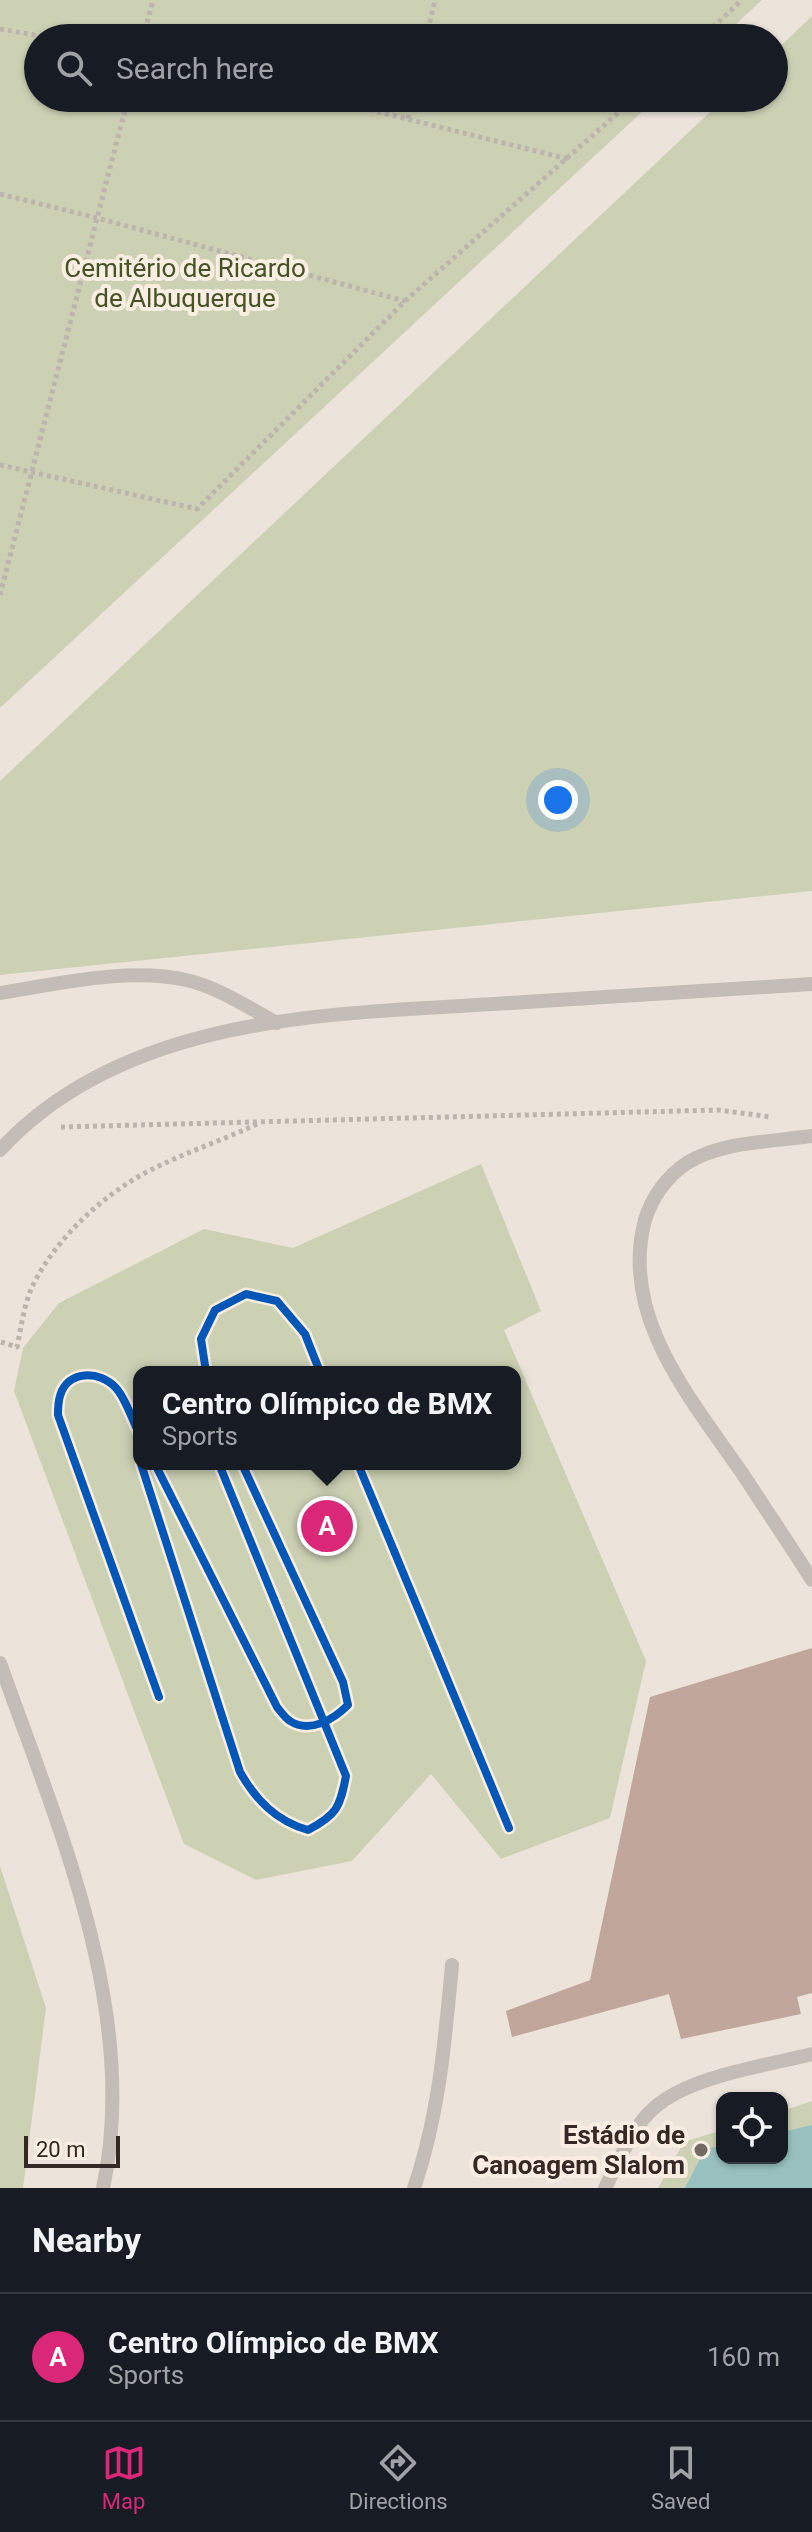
<!DOCTYPE html>
<html lang="en">
<head>
<meta charset="utf-8">
<style>
	:root { --surface:#171b24; --page:#242831; --text:#f1f3f6; --muted:#9ea1a6; --line:#363941; --accent:#db2777 }
	body { margin:0; font-family:Roboto,sans-serif; background:var(--page); color:var(--text) }
	.controls { position:absolute; right:24px; bottom:24px; display:grid; overflow:hidden; border-radius:16px; box-shadow:0 2px 6px #0004 }
	.controls button { width:72px; height:72px; display:grid; place-items:center; padding:0; border:0; border-bottom:2px solid var(--line); background:var(--surface); color:var(--text); font:40px sans-serif }
	.scale { position:absolute; left:24px; bottom:20px; width:96px; box-sizing:border-box; padding-left:8px; border:4px solid #342924; border-top:0; font-size:22px; line-height:28px; white-space:nowrap; color:#342924; -webkit-text-stroke:6px #faeee2; paint-order:stroke }
	.you { position:absolute; left:558px; top:800px; width:28px; height:28px; margin:-20px; border:6px solid #fff; border-radius:50%; background:#1a73e8; box-shadow:0 0 0 12px #1a73e833 }
	.badge { display:grid; place-items:center; width:52px; height:52px; border-radius:50%; background:var(--accent); color:#fff; font-size:26px; font-weight:700 }
	.pin { position:absolute; translate:-50% -50%; border:4px solid #fff; box-shadow:0 2px 8px #0006 }
	.popup { position:absolute; left:133px; top:1366px; width:388px; height:104px; box-sizing:border-box; display:grid; place-content:center; border-radius:16px; background:var(--surface); filter:drop-shadow(0 2px 6px #0005); font-size:26px; white-space:nowrap; color:var(--muted) }
	.popup b { font-size:30px; color:var(--text) }
	.popup::after { content:''; position:absolute; left:50%; top:100%; margin-left:-16px; border:16px solid transparent; border-top-color:var(--surface) }
	.list { margin:0; padding:0; list-style:none }
	h2 { display:flex; justify-content:space-between; align-items:center; height:104px; margin:0; padding:0 32px; font-size:34px }
	h2 small { font-size:26px; font-weight:400; color:var(--muted) }
	.list li { display:grid; grid-template-columns:52px 1fr auto; gap:24px; align-items:center; box-sizing:border-box; height:128px; padding:0 32px; border-top:2px solid var(--line) }
	.list b { display:block; font-size:30px; white-space:nowrap }
	.list p { margin:0; font-size:26px; white-space:nowrap; color:var(--muted) }
	.list em { font-size:26px; font-style:normal; color:var(--muted) }
	.icon { flex:none; width:44px; height:44px; fill:none; stroke:currentColor; stroke-width:2; stroke-linecap:round; stroke-linejoin:round }
	.map { position:relative; flex:none; width:812px; height:2188px; overflow:hidden }
	.search { position:absolute; background:var(--surface); box-shadow:0 2px 6px #0004; left:24px; right:24px; top:24px; height:88px; display:flex; align-items:center; gap:20px; box-sizing:border-box; padding:0 28px; border-radius:44px; color:var(--muted); font-size:30px }
	.sheet { height:232px; background:var(--surface) }
	nav { display:flex; justify-content:space-around; align-items:center; box-sizing:border-box; height:112px; border-top:2px solid var(--line); background:var(--surface); font-size:22px; color:var(--muted) }
	nav a { display:grid; justify-items:center; gap:4px }
	nav .on { color:var(--accent) }
	.map>svg:first-child { display:block }
	.green { fill:#cdd1b4; fill-rule:evenodd }
	.water { fill:#97c0be }
	.building { fill:#c1a69c }
	.lines { fill:none; stroke-linecap:round; stroke-linejoin:round }
	.path { stroke:#bdb4ae; stroke-width:5; stroke-dasharray:4 4; stroke-linecap:butt }
	.lane { stroke:#c4bcb6; stroke-width:14 }
	.cycleway-casing { stroke:#faeee2; stroke-width:13 }
	.cycleway { stroke:#0057b8; stroke-width:8 }
	.poi-dot { fill:#746a64; stroke:#faeee2; stroke-width:3 }
	.labels { text-anchor:middle; dominant-baseline:central; stroke-width:8; stroke-linejoin:round; paint-order:stroke }
	.park-label { font-size:26px; fill:#455426; stroke:#faeee2 }
	.poi-label { font-size:26px; font-weight:bold; fill:#342924; stroke:#faeee2; text-anchor:end }
</style>
</head>
<body>
<div class="map">
<svg width="812" height="2188" viewBox="0 0 812 2188">
	<rect width="100%" height="100%" fill="#ece4db"/>
	<path class="green" d="M0,0H762L721,38H38V98H657L0,708Z
		M812,16V891L0,975V781L725,98H774V52Z
		M481,1164L541,1311L504,1330L646,1661L610,1818L501,1859L431,1774L352,1861L256,1880L184,1844L14,1391L23,1348L59,1303L204,1229L293,1248ZM515,1372V1464H139V1372Z
		M0,1866L46,2008L23,2188H0Z
		M812,2101V2188H658L684,2142L722,2130V2158H782V2111Z"/>
	<path class="water" d="M812,2125V2188H685L705,2149L722,2146V2158H782V2132Z"/>
	<path class="building" d="M812,1648V1993L797,1997L801,2014L681,2039L669,1994L512,2037L506,2011L590,1980L650,1697Z"/>
	<g class="lines">
		<path class="path" d="M0,29L52,38
			M143,38L153,0
			M426,38L435,0
			M701,38L742,0
			M323,98L568,159
			M408,119L412,98
			M0,194L97,218L405,301
			M0,465L197,509L405,301L635,98
			M0,595L128,98
			M61,1127L718,1110L771,1117
			M1,1342L17,1347C21,1328 24,1305 32,1287C52,1246 89,1208 128,1183C167,1158 215,1144 257,1124"/>
		<path class="lane" d="M0,993C57,984 129,967 186,980C218,987 249,1008 277,1023
			M812,1136C772,1142 722,1141 687,1163C667,1176 652,1197 645,1220C619,1316 691,1399 742,1473C765,1508 789,1544 812,1580
			M0,1150C127,1012 337,1014 510,1003C611,997 711,990 812,984
			M0,1663C57,1824 141,2014 103,2188
			M414,2188C439,2115 445,2041 452,1965
			M605,2188C619,2162 631,2128 654,2108C690,2076 765,2066 812,2054"/>
		<g class="cycleway-casing">
			<path id="cycleway" d="M206,1372L201,1339L215,1310L246,1294L277,1301L305,1334L320,1372
				M139,1433C132,1420 126,1399 116,1388C100,1370 67,1370 60,1396C58,1402 58,1409 58,1415L159,1697
				M141,1464L240,1772C256,1800 276,1821 308,1830C337,1815 340,1807 346,1776L219,1464
				M155,1464L277,1707C281,1712 285,1718 290,1721C310,1734 334,1719 348,1705L343,1682L242,1464
				M358,1464L509,1828"/>
		</g>
		<use href="#cycleway" class="cycleway"/>
	</g>
	<circle class="poi-dot" cx="701" cy="2150" r="8"/>
	<g class="labels">
		<g class="park-label">
			<text x="185" y="268">Cemitério de Ricardo<tspan x="185" dy="30">de Albuquerque</tspan></text>
		</g>
		<g class="poi-label">
			<text x="685" y="2135">Estádio de<tspan x="685" dy="30">Canoagem Slalom</tspan></text>
		</g>
	</g>
</svg>
<div class="controls">
<button><svg class="icon" aria-label="locate" viewBox="0 0 24 24"><circle cx="12" cy="12" r="6"/><path d="M12 2v4M12 18v4M2 12h4M18 12h4"/></svg></button>
</div>
<div class="scale">20 m</div>
<div class="you"></div>
<div class="pin badge" style="left:327px;top:1526px">A</div>
<div class="popup"><b>Centro Olímpico de BMX</b>Sports</div>
<div class="search"><svg class="icon" aria-label="search" viewBox="0 0 24 24"><circle cx="10" cy="10" r="6"/><path d="M15 15l6 6"/></svg>Search here</div>
</div>
<section class="sheet">
<h2>Nearby<small></small></h2>
<ul class="list">
<li><span class="badge">A</span><div><b>Centro Olímpico de BMX</b><p>Sports</p></div><em>160 m</em></li>
</ul>
</section>
<nav>
<a class="on"><svg class="icon" aria-label="map" viewBox="0 0 24 24"><path d="M3 6l6-2 6 2 6-2v14l-6 2-6-2-6 2zM9 4v14M15 6v14"/></svg>Map</a>
<a><svg class="icon" aria-label="directions" viewBox="0 0 24 24"><path d="M12 3l9 9-9 9-9-9zM9 14v-3h6M13 9l2 2-2 2"/></svg>Directions</a>
<a><svg class="icon" aria-label="saved" viewBox="0 0 24 24"><path d="M7 4h10v16l-5-4-5 4z"/></svg>Saved</a>
</nav>
</body>
</html>
